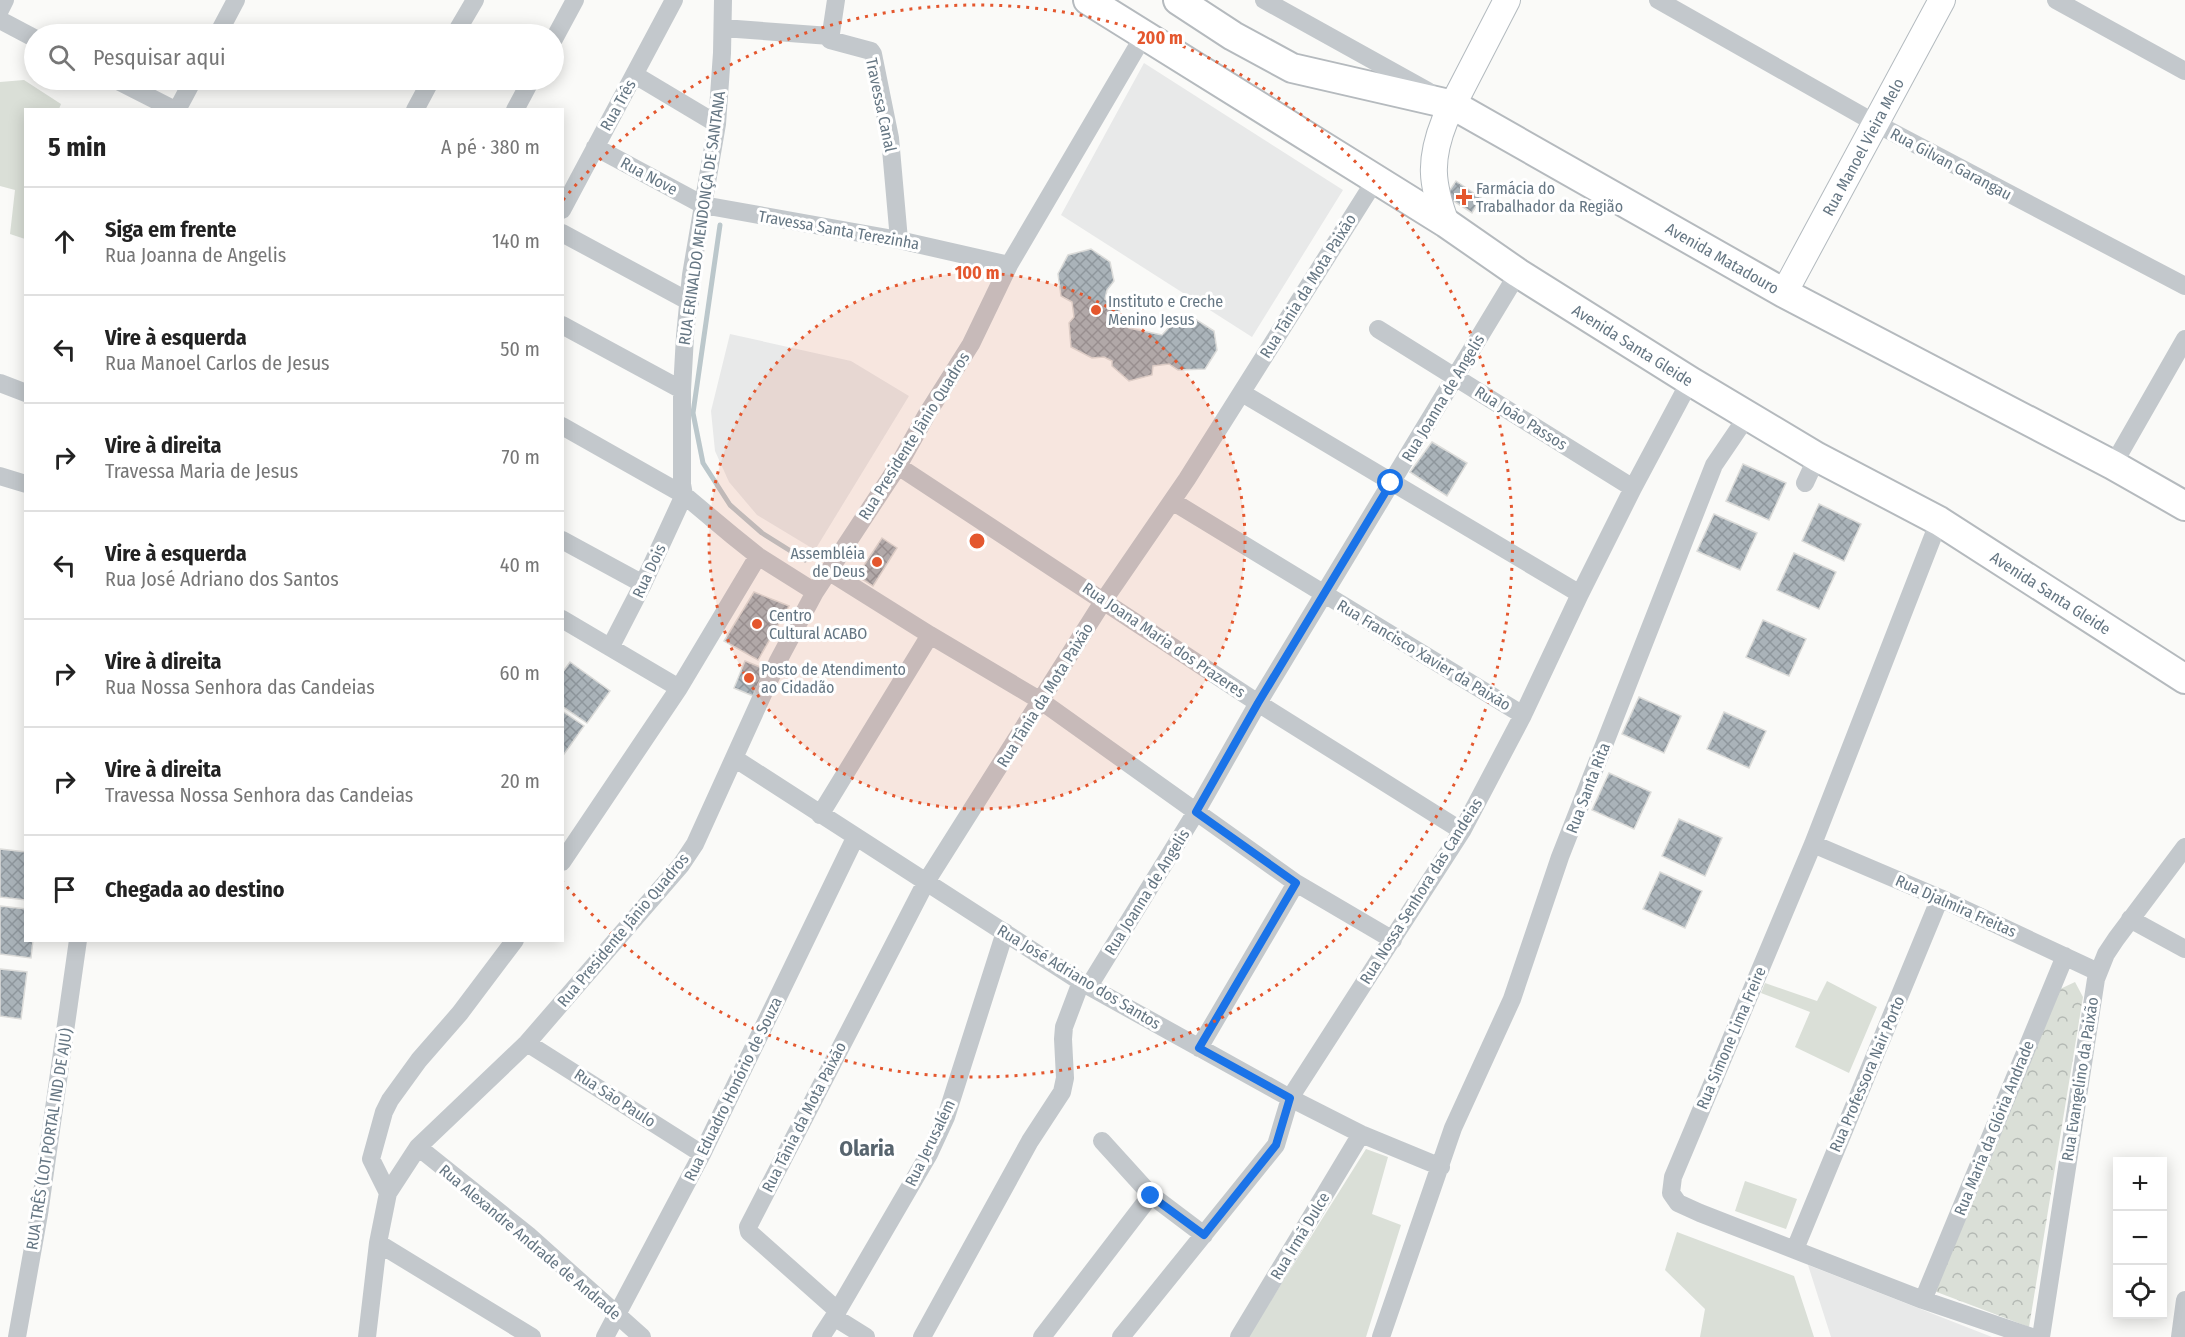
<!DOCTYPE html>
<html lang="pt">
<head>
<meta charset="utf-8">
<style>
	:root { --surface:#fff; --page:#f2f2f2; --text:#222; --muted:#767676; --line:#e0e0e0 }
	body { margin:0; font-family:"Fira Sans Condensed",sans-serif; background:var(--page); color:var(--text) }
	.controls { position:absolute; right:18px; bottom:18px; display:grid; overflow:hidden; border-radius:0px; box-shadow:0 3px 15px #0003 }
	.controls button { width:54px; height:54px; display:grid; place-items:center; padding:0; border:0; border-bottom:2px solid var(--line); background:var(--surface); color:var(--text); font:30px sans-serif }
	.stop { position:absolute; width:18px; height:18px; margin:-14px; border:4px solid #1a73e8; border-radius:50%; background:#fff }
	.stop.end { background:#1a73e8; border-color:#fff; box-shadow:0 2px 6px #0008 }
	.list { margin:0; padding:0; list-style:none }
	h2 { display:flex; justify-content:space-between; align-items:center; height:78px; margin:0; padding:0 24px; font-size:26px }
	h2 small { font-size:20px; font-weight:400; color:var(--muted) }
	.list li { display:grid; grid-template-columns:39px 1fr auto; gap:18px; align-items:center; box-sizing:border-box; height:108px; padding:0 24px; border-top:2px solid var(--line) }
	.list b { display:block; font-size:22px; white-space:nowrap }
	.list p { margin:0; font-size:20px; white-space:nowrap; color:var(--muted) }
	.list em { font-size:20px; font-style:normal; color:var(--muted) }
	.icon { flex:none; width:33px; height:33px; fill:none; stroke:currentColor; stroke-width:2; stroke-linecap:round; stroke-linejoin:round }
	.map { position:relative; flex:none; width:2185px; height:1337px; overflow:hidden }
	.search { position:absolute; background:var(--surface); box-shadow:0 3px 15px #0003; left:24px; top:24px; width:540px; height:66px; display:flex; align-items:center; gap:15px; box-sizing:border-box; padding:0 21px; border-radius:33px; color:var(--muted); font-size:22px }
	.panel { position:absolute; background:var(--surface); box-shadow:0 3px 15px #0003; left:24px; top:108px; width:540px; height:834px; border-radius:0px }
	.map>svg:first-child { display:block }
	.built { fill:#e8e9e9 }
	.green { fill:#dadfd7 }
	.forest { fill:url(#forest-crowns) }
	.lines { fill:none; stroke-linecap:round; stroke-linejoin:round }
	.stream { stroke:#bbc7cb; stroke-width:5 }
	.building { fill:url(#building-cross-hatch); stroke:#dcdcda; stroke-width:1.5 }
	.secondary-casing { stroke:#b3babf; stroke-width:28 }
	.primary-casing { stroke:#b5babe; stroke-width:32 }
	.street { stroke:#c3c8cc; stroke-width:18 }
	.secondary { stroke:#fff; stroke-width:26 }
	.primary { stroke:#fff; stroke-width:28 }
	.route { stroke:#1a73e8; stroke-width:8 }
	.ring { fill:none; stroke:#e4572e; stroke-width:3; stroke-dasharray:3 6 }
	.poi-dot { fill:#e4572e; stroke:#fff; stroke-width:2 }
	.labels { text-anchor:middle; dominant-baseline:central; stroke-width:6; stroke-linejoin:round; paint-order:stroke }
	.street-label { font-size:16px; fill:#657683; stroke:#fff }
	.poi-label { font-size:16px; fill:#657683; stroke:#fff; text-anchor:start }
	.district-label { font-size:22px; font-weight:bold; fill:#57646e; stroke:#fff }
	.centre { fill:#e4572e; stroke:#fff; stroke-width:3 }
	.ring-label { font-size:18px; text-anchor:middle; font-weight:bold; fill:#e4572e; stroke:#fff; stroke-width:6; stroke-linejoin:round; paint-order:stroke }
</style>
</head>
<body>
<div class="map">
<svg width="2185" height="1337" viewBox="0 0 2185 1337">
	<defs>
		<pattern id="forest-crowns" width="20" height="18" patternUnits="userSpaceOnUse" patternTransform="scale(1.5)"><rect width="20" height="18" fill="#dadfd7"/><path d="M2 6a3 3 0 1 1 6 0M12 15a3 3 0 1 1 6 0" fill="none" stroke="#b4b9b4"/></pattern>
		<pattern id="building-cross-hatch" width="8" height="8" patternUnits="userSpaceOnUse" patternTransform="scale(1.5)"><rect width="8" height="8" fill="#aab3b9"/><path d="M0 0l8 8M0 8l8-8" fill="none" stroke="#8e969c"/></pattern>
	</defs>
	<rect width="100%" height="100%" fill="#fafaf8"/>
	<path class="built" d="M1144,63L1343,190L1252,337L1061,215Z
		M730,334L851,361L909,396L815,550L757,515L729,482L715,451L711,411Z
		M1808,1265L1992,1337H1831Z"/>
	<path class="green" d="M24,80L61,104L59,109L26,110L25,239L10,234L15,190L0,186V82Z
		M1827,981L1877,1007L1849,1073L1795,1047L1810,1012L1761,993L1765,983L1817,1001Z
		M1366,1149L1388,1157L1372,1214L1401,1225L1366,1337H1248Z
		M1745,1181L1797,1199L1786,1229L1735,1211Z
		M1677,1232L1794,1276L1814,1337H1700L1705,1309L1665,1270Z"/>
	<path class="forest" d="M2075,982L2083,997L2029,1327L1934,1291L2058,990Z"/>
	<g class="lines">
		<path class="stream" d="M720,225L693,413L703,463L730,505L762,533L805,560"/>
	</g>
	<path class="building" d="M1456,181L1481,198L1472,213L1446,196Z
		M1091,249L1110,262L1114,281L1107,290L1105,299L1118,306L1121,317L1129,328L1162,335L1174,322L1189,315L1214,331L1217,350L1205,369L1178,370L1169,364L1153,366L1152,375L1129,381L1112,366V361L1104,357L1092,358L1071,347L1069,323L1074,317L1072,302L1061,296L1058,274L1068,255Z
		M1432,442L1467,463L1447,496L1410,472Z
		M1743,464L1786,483L1769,520L1726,501Z
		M1819,504L1861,524L1844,561L1802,541Z
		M1714,514L1757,533L1740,570L1697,551Z
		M882,538L897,548L873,586L857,576Z
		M1794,553L1836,572L1819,609L1777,590Z
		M754,592L789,606L758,660L724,641Z
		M1763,620L1806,639L1789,676L1746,657Z
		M745,661L765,669L753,696L734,688Z
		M570,662L610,691L587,723L562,706V673Z
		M1639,697L1681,716L1664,753L1622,734Z
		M562,711L584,726L562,757Z
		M1724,712L1766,731L1749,768L1707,749Z
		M1609,773L1651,792L1634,829L1592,810Z
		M1679,819L1722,838L1705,876L1662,856Z
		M0,849L26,852V900L0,897Z
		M1660,872L1702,891L1685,928L1643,909Z
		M0,906L26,909V940H33L31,958L0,954Z
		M0,969L27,972L21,1019L0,1016Z"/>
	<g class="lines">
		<g class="secondary-casing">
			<g id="secondary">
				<path d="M1446,223C1431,183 1429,160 1445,120L1507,0"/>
				<path id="s1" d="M1784,293L1942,0"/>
			</g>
		</g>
		<g class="primary-casing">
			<g id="primary">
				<path id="s2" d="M1088,0L1446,223L1518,273L1690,381L1817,457L1939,521L2185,679"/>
				<path id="s3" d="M1178,0L1233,36L1292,68L1453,105L1784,293L2113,465L2185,506"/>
			</g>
		</g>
		<path class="street" d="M723,0L722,53L717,124L691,275L685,336L682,390V484L684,495L733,536L758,556L815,592
			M836,0L830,40L871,51L873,54L890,138L899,240
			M1264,0L1428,91
			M1658,0L1875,123L2185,286
			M2056,0L2185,71
			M0,10L5,0
			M0,20L34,38
			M723,28L830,36
			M218,34L236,0
			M455,34L475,0
			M554,39L575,0
			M635,75L717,124
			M116,80L175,110
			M177,110L193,80
			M415,110L431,80
			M515,110L531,80
			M595,147L703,205L899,240L1009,265
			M562,210L674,0
			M562,233L690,302
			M562,325L682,390
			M1378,329L1633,488
			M0,383L26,393
			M1242,393L1580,594
			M562,426L684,495L643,584L611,646
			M2113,465L2185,339
			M898,466L1258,703L1462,831
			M0,476L26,484
			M1805,483L1817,457
			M1172,501L1523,715
			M1939,521L1813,844L1673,1177L1671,1193L1678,1203L1700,1213L1923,1300L2032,1337
			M562,540L643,584
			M828,571L930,635L1041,701L1296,883L1393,940
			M562,619L679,688
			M734,758L1081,982L1290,1098L1361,1134L1441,1167
			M820,815L930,635
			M1813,844L1940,898L2098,972
			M562,862L679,688L758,556
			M2130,919L2185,949
			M1089,986L1196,812L1258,703L1518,273
			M527,1043L702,1154
			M1199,1048L1296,883
			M1102,1141L1151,1195L1204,1235
			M418,1147L528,1235L642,1337
			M388,1193L371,1159L384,1112L390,1100L419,1060L460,1013L515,940
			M378,1243L532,1337
			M1795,1249L1940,898
			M1923,1300L2065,956
			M838,1311L749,1232L748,1227L926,882L1104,600L1187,479L1376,179
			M834,1317L866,1337
			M17,1337L39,1214L78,940
			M367,1337L378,1243L388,1193L418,1147L527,1043L681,865L695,844L778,661L815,592L898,466L927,414L971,344L1009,265L1144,35
			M605,1337L702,1154L855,838
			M821,1337L834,1317L929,1154L946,1117L1005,932
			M922,1337L1030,1141L1062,1092L1065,1078L1063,1039L1064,1027L1081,982
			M1042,1337L1151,1195
			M1121,1337L1276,1145L1290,1098L1462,831L1523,715L1580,594L1633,488L1690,381
			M1239,1337L1361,1134
			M1381,1337L1453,1128L1512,999L1560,857L1714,465L1748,415
			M2041,1337L2096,979L2106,954L2116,939L2185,847
			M2180,1337L2185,1300"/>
		<use href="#secondary" class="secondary"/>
		<use href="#primary" class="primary"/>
	</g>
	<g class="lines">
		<path class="route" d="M1151,1196L1204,1235L1276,1145L1290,1098L1199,1048L1296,883L1196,812L1258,703L1391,483"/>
	</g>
	<circle cx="977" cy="541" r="268" fill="#e4572e" fill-opacity=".12"/>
	<g class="ring">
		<circle cx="977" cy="541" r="268"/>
		<path d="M563 200A536 536 0 1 1 563 882"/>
	</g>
	<g class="poi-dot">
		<path d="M1461 188h6v6h6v6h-6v6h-6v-6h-6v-6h6z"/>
		<circle cx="1096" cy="310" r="6"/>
		<circle cx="877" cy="562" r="6"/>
		<circle cx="757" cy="624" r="6"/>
		<circle cx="749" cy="678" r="6"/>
	</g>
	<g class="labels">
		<g class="street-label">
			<text transform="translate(618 105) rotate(-61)">Rua Três</text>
			<text transform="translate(881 105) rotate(78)">Travessa Canal</text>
			<text stroke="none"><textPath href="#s1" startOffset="166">Rua Manoel Vieira Melo</textPath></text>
			<text transform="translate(1951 164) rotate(28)">Rua Gilvan Garangau</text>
			<text transform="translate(649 176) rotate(28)">Rua Nove</text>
			<text transform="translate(702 218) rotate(-82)">RUA ERINALDO MENDONÇA DE SANTANA</text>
			<text transform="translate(839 230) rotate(10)">Travessa Santa Terezinha</text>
			<text stroke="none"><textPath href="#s3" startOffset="608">Avenida Matadouro</textPath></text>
			<text transform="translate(1308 286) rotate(-58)">Rua Tânia da Mota Paixão</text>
			<text stroke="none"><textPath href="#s2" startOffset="645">Avenida Santa Gleide</textPath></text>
			<text transform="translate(1443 398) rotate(-59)">Rua Joanna de Angelis</text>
			<text transform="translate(1521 418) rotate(32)">Rua João Passos</text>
			<text transform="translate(914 436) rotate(-58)">Rua Presidente Jânio Quadros</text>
			<text transform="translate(649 571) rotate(-65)">Rua Dois</text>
			<text stroke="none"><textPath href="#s2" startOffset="1131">Avenida Santa Gleide</textPath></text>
			<text transform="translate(1164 640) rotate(34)">Rua Joana Maria dos Prazeres</text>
			<text transform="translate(1424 655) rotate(31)">Rua Francisco Xavier da Paixão</text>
			<text transform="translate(1045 695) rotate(-58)">Rua Tânia da Mota Paixão</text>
			<text transform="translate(1588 788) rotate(-69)">Rua Santa Rita</text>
			<text transform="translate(1421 891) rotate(-58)">Rua Nossa Senhora das Candeias</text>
			<text transform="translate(1147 892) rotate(-58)">Rua Joanna de Angelis</text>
			<text transform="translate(1956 906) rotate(24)">Rua Djalmira Freitas</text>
			<text transform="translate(623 930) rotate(-50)">Rua Presidente Jânio Quadros</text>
			<text transform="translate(1079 977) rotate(31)">Rua José Adriano dos Santos</text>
			<text transform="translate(1731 1038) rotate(-67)">Rua Simone Lima Freire</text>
			<text transform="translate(1867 1074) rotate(-67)">Rua Professora Nair Porto</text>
			<text transform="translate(2080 1079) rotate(-81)">Rua Evangelino da Paixão</text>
			<text transform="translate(733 1089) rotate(-64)">Rua Eduadro Honório de Souza</text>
			<text transform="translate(615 1098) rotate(33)">Rua São Paulo</text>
			<text transform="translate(804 1117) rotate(-63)">Rua Tânia da Mota Paixão</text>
			<text transform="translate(1994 1128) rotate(-68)">Rua Maria da Glória Andrade</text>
			<text transform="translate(49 1139) rotate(-81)">RUA TRÊS (LOT PORTAL IND DE AJU)</text>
			<text transform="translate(930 1143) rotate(-64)">Rua Jerusalém</text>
			<text transform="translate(1300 1236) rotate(-59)">Rua Irmã Dulce</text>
			<text transform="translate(530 1242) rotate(40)">Rua Alexandre Andrade de Andrade</text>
		</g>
		<g class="poi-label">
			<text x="1476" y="188">Farmácia do<tspan x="1476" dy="18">Trabalhador da Região</tspan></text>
			<text x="1108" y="301">Instituto e Creche<tspan x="1108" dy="18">Menino Jesus</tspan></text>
			<text x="865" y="553" text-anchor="end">Assembléia<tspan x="865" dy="18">de Deus</tspan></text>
			<text x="769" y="615">Centro<tspan x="769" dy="18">Cultural ACABO</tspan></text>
			<text x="761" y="669">Posto de Atendimento<tspan x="761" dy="18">ao Cidadão</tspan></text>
		</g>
		<g class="district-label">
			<text x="867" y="1148">Olaria</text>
		</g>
	</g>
	<circle cx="977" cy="541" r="9" class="centre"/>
	<g class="ring-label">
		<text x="1160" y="44">200 m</text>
		<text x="977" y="279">100 m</text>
	</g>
</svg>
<div class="controls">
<button>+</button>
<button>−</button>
<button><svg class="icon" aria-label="locate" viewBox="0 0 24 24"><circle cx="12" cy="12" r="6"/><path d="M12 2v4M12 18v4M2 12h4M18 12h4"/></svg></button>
</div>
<div class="stop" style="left:1391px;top:483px"></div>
<div class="stop end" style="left:1151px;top:1196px"></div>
<div class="search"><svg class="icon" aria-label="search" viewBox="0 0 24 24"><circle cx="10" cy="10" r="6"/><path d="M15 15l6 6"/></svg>Pesquisar aqui</div>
<section class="panel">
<h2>5 min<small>A pé · 380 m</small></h2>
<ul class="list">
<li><svg class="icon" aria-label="ahead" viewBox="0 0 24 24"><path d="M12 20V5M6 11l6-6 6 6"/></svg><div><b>Siga em frente</b><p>Rua Joanna de Angelis</p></div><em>140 m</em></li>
<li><svg class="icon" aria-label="left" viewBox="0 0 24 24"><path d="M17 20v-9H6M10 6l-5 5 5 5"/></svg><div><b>Vire à esquerda</b><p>Rua Manoel Carlos de Jesus</p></div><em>50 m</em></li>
<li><svg class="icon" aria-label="right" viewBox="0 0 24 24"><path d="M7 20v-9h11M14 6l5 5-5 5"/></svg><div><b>Vire à direita</b><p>Travessa Maria de Jesus</p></div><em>70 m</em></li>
<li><svg class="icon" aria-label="left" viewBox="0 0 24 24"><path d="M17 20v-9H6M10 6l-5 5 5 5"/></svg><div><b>Vire à esquerda</b><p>Rua José Adriano dos Santos</p></div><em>40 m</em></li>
<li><svg class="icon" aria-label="right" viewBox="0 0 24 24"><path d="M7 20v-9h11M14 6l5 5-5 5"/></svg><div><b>Vire à direita</b><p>Rua Nossa Senhora das Candeias</p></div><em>60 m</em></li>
<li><svg class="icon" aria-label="right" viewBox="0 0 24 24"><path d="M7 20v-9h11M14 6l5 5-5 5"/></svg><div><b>Vire à direita</b><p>Travessa Nossa Senhora das Candeias</p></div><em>20 m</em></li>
<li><svg class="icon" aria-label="arrive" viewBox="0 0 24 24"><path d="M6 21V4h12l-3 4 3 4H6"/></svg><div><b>Chegada ao destino</b></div></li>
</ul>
</section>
</div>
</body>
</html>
